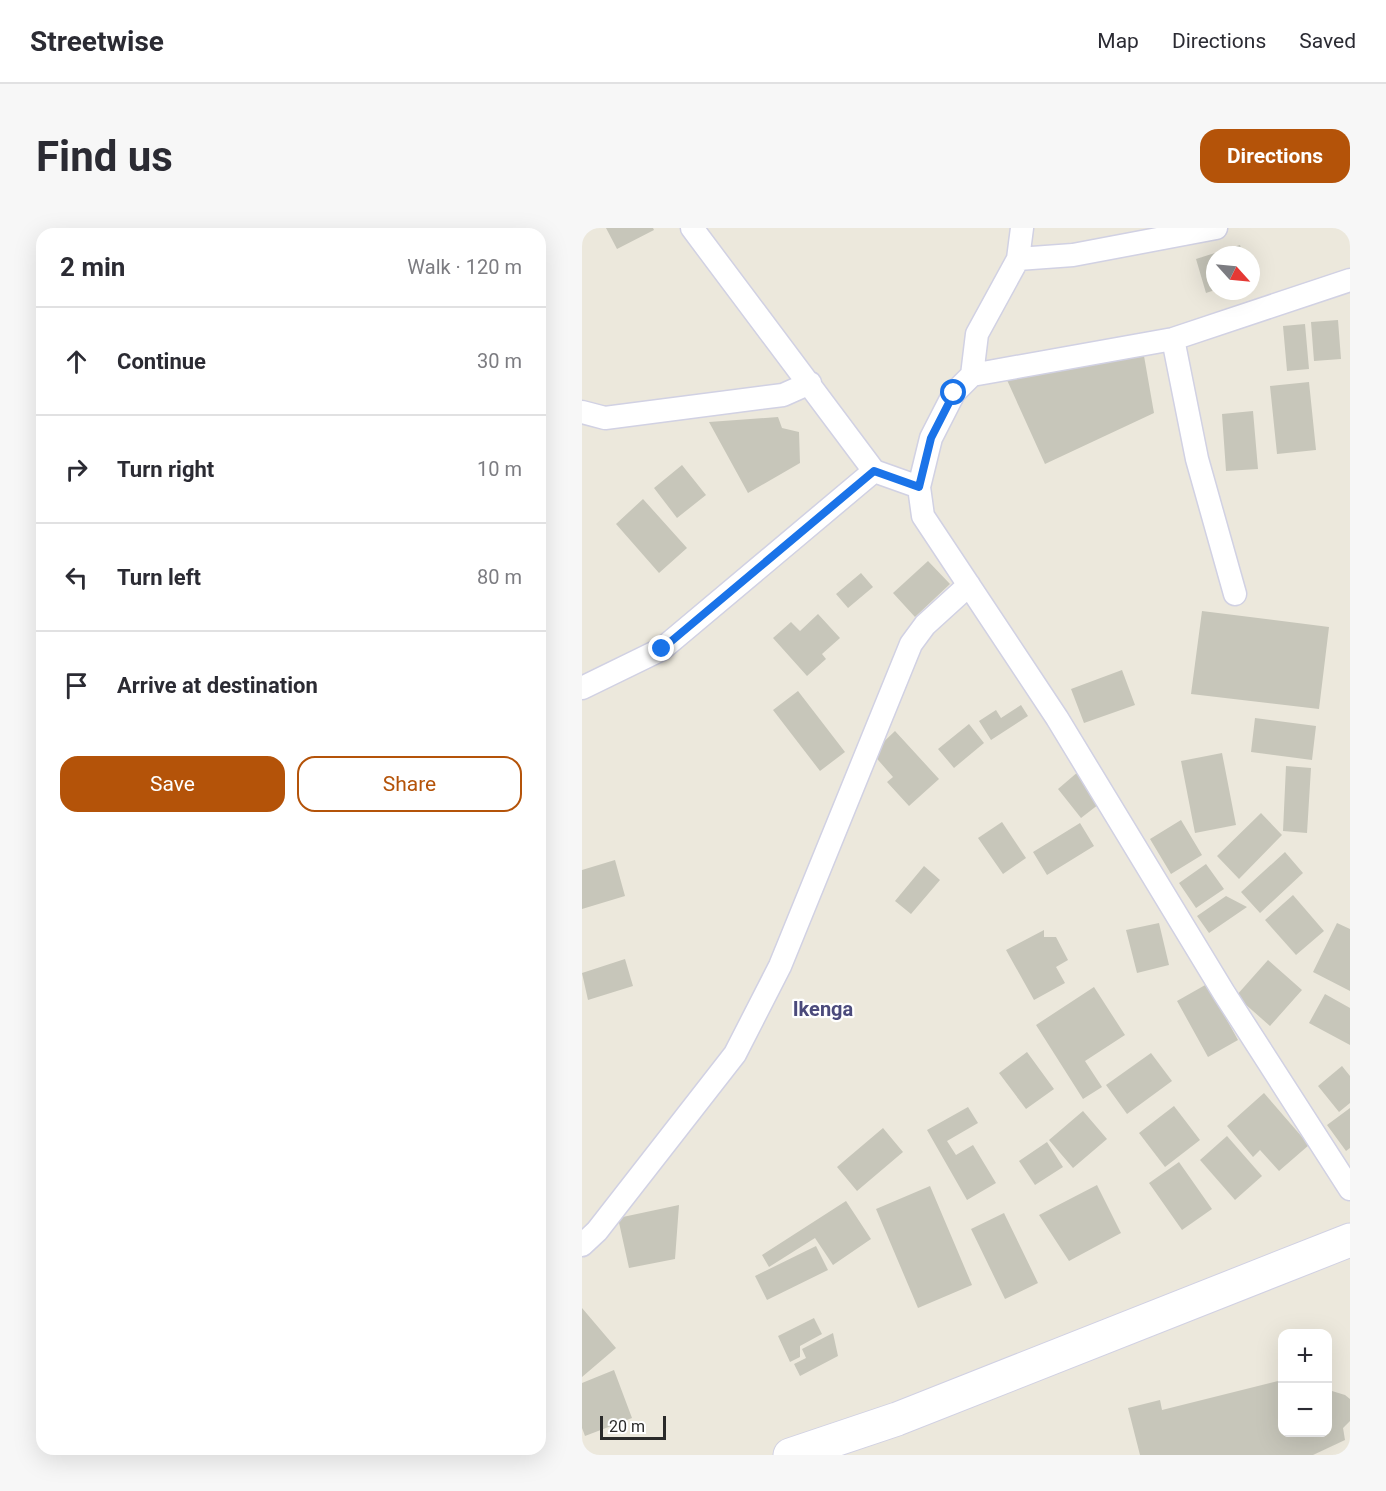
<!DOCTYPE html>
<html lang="en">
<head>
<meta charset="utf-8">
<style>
	:root { --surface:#fff; --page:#f7f7f7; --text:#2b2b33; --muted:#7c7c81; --line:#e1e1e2; --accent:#b45309 }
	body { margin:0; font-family:Roboto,sans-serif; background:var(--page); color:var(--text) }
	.controls { position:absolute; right:18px; bottom:18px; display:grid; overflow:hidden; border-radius:12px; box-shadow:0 6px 24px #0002 }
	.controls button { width:54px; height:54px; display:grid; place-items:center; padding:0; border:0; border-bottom:2px solid var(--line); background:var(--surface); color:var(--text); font:30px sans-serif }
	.compass { position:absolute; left:624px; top:18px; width:54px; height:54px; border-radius:50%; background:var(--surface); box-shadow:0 6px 24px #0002; rotate:117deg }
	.scale { position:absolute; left:18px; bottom:15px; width:66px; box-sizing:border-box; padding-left:6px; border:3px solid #2a2a2a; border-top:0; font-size:16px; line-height:21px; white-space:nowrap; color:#2a2a2a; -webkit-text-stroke:4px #fff; paint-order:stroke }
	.stop { position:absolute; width:18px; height:18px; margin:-14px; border:4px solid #1a73e8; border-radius:50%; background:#fff }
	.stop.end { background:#1a73e8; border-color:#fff; box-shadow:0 2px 6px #0008 }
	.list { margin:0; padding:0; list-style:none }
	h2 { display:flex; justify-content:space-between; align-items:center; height:78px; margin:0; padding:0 24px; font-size:26px }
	h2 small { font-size:20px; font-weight:400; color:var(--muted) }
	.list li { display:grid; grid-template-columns:39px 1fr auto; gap:18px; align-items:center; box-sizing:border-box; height:108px; padding:0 24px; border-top:2px solid var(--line) }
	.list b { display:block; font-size:22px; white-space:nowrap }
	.list em { font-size:20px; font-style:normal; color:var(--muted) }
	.actions { display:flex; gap:12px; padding:18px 24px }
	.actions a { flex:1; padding:14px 0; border:2px solid var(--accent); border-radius:18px; text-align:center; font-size:21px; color:var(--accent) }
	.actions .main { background:var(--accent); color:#fff }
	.icon { flex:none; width:33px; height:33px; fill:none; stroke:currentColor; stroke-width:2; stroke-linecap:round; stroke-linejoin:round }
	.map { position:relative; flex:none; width:768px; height:1227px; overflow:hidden; border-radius:18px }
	header { display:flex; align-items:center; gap:36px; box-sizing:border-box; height:84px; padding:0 30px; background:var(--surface); border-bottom:2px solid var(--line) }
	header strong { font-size:28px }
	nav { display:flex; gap:33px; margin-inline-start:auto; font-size:21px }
	.intro { display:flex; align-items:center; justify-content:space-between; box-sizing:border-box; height:144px; padding:0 36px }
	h1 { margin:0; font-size:42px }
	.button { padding:15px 27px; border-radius:18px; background:var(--accent); color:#fff; font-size:21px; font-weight:700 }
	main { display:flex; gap:36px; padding:0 36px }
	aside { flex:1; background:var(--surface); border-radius:18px; box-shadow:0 6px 24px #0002 }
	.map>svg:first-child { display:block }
	.building { fill:#c7c6ba }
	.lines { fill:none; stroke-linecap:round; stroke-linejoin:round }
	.minor-casing { stroke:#d1d1e3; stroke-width:25 }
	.secondary-casing { stroke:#d1d1e3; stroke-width:35 }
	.minor { stroke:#fff; stroke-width:22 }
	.secondary { stroke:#fff; stroke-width:33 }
	.route { stroke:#1a73e8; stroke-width:8 }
	.labels { text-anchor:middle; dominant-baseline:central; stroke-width:4.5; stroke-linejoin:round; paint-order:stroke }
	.quarter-label { font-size:20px; font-weight:bold; fill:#4b4a7b; stroke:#fff }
</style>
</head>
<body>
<header>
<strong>Streetwise</strong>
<nav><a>Map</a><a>Directions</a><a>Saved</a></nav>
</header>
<div class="intro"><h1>Find us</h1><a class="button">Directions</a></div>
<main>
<aside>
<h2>2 min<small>Walk · 120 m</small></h2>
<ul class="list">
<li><svg class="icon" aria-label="ahead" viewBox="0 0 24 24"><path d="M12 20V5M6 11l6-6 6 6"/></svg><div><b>Continue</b></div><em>30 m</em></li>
<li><svg class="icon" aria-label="right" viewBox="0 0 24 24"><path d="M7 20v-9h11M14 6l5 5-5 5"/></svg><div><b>Turn right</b></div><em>10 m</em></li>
<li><svg class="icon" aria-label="left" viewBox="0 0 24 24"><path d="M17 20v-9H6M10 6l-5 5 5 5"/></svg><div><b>Turn left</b></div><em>80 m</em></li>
<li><svg class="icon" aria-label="arrive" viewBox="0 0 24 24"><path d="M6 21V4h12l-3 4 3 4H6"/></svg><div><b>Arrive at destination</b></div></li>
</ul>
<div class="actions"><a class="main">Save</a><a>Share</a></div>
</aside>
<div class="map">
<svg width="768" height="1227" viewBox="0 0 768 1227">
	<rect width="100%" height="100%" fill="#ece8dc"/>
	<path class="building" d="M24,0H71L72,2L35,21Z
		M658,17L661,27H633V62L624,65L614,31Z
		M756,92L759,131L732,133L729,94Z
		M723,96L727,141L705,143L701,98Z
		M562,128L572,185L463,236L425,152Z
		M727,154L734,222L695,226L688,158Z
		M671,183L676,241L644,243L640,186Z
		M196,189L200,200L217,204L218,235L166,265L127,194Z
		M100,237L124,267L95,290L72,260Z
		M61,271L105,320L77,345L34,296Z
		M346,333L368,356L333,389L311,365Z
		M279,345L291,359L266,380L254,366Z
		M620,383L747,399L737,481L609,466Z
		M236,386L258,410L240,426L244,431L225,448L191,410L209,394L218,403Z
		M540,442L553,477L502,495L489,461Z
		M216,463L263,524L238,543L191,482Z
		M439,477L446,488L409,512L397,493L414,482L419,490Z
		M673,490L734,498L730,532L669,524Z
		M387,496L402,515L372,540L356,521Z
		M313,503L357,551L327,578L305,554L311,549L290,525Z
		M640,525L654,597L613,605L599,533Z
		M704,538L729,540L725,605L701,603Z
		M497,543L521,573L499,590L476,561Z
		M679,585L700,607L657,651L635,628Z
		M599,592L620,627L589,646L568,611Z
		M420,594L444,630L421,646L396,610Z
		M498,595L512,618L465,647L451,624Z
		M703,624L721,645L678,685L659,664Z
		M33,632L43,668L0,681V642Z
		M624,636L642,661L614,680L597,655Z
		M342,638L358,652L329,686L313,673Z
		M711,667L742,703L714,727L683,692Z
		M644,668L665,679L627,705L615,688Z
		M577,695L587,737L555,745L544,702Z
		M755,695L768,701V763L731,744Z
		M462,702V709H474L486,732L474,739L483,755L452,772L424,722Z
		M43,731L51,758L6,772L0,745Z
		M686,732L720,762L688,798L654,768Z
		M625,756L656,812L626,829L595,773Z
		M512,759L543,807L503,833L520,859L501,871L454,797Z
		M743,766L768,780V817L727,795Z
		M445,824L472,861L444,881L417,845Z
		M569,825L590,853L545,886L524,857Z
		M760,838L768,848V875L757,884L736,858Z
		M682,865L727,917L697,943L678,922L671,929L645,898Z
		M592,878L618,912L583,939L557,905Z
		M386,879L396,895L365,913L374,927L391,917L414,955L385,972L345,902Z
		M768,880V920L764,923L745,897Z
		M501,883L525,911L491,940L467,912Z
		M301,900L321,924L275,963L255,939Z
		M645,908L680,948L653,972L618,932Z
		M465,914L481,939L453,957L437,933Z
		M597,934L630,981L600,1002L567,955Z
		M515,957L539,1005L487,1033L457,987Z
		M348,958L390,1057L336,1080L294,981Z
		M264,973L289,1011L251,1037L233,1010L187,1039L180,1027Z
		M97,977L93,1031L47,1040L36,990Z
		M422,985L456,1055L423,1071L389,1001Z
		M234,1018L246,1042L185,1072L173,1048Z
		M0,1080L34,1120L0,1149Z
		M232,1090L240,1106L218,1118V1129L208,1134L196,1108Z
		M251,1105L256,1128L218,1148L212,1136L224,1130L220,1121Z
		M32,1142L50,1190L3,1208L0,1200V1155Z
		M746,1148L750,1163L763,1167L768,1171V1193L761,1200L763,1212L731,1227H558L546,1180L578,1172L580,1182L700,1152V1204H746Z"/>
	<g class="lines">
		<g class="minor-casing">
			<path id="minor" d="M110,0L292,243L337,259
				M436,31L491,27L634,0
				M768,52L591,111L390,147L372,165L349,210L337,259L341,288L475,490L642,765L768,961
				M591,111L615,231L653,366
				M390,147L395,106L436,31L440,0
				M0,184L23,190L201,167L228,155
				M0,460L80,421L292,243
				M0,1017L15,1003L153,826L198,738L329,416L343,397L387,357"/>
		</g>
		<g class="secondary-casing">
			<path id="secondary" d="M208,1227L315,1191L768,1012"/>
		</g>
		<use href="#minor" class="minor"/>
		<use href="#secondary" class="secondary"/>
	</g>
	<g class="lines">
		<path class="route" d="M80,421L292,243L337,259L349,210L372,165"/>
	</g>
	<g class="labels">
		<g class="quarter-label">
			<text x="241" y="781">Ikenga</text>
		</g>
	</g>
</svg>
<div class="controls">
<button>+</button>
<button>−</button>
</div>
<svg class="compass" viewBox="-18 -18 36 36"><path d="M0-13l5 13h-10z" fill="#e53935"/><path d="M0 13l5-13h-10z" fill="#7c7c81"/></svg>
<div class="scale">20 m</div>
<div class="stop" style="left:372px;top:165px"></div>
<div class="stop end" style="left:80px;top:421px"></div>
</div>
</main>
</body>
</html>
